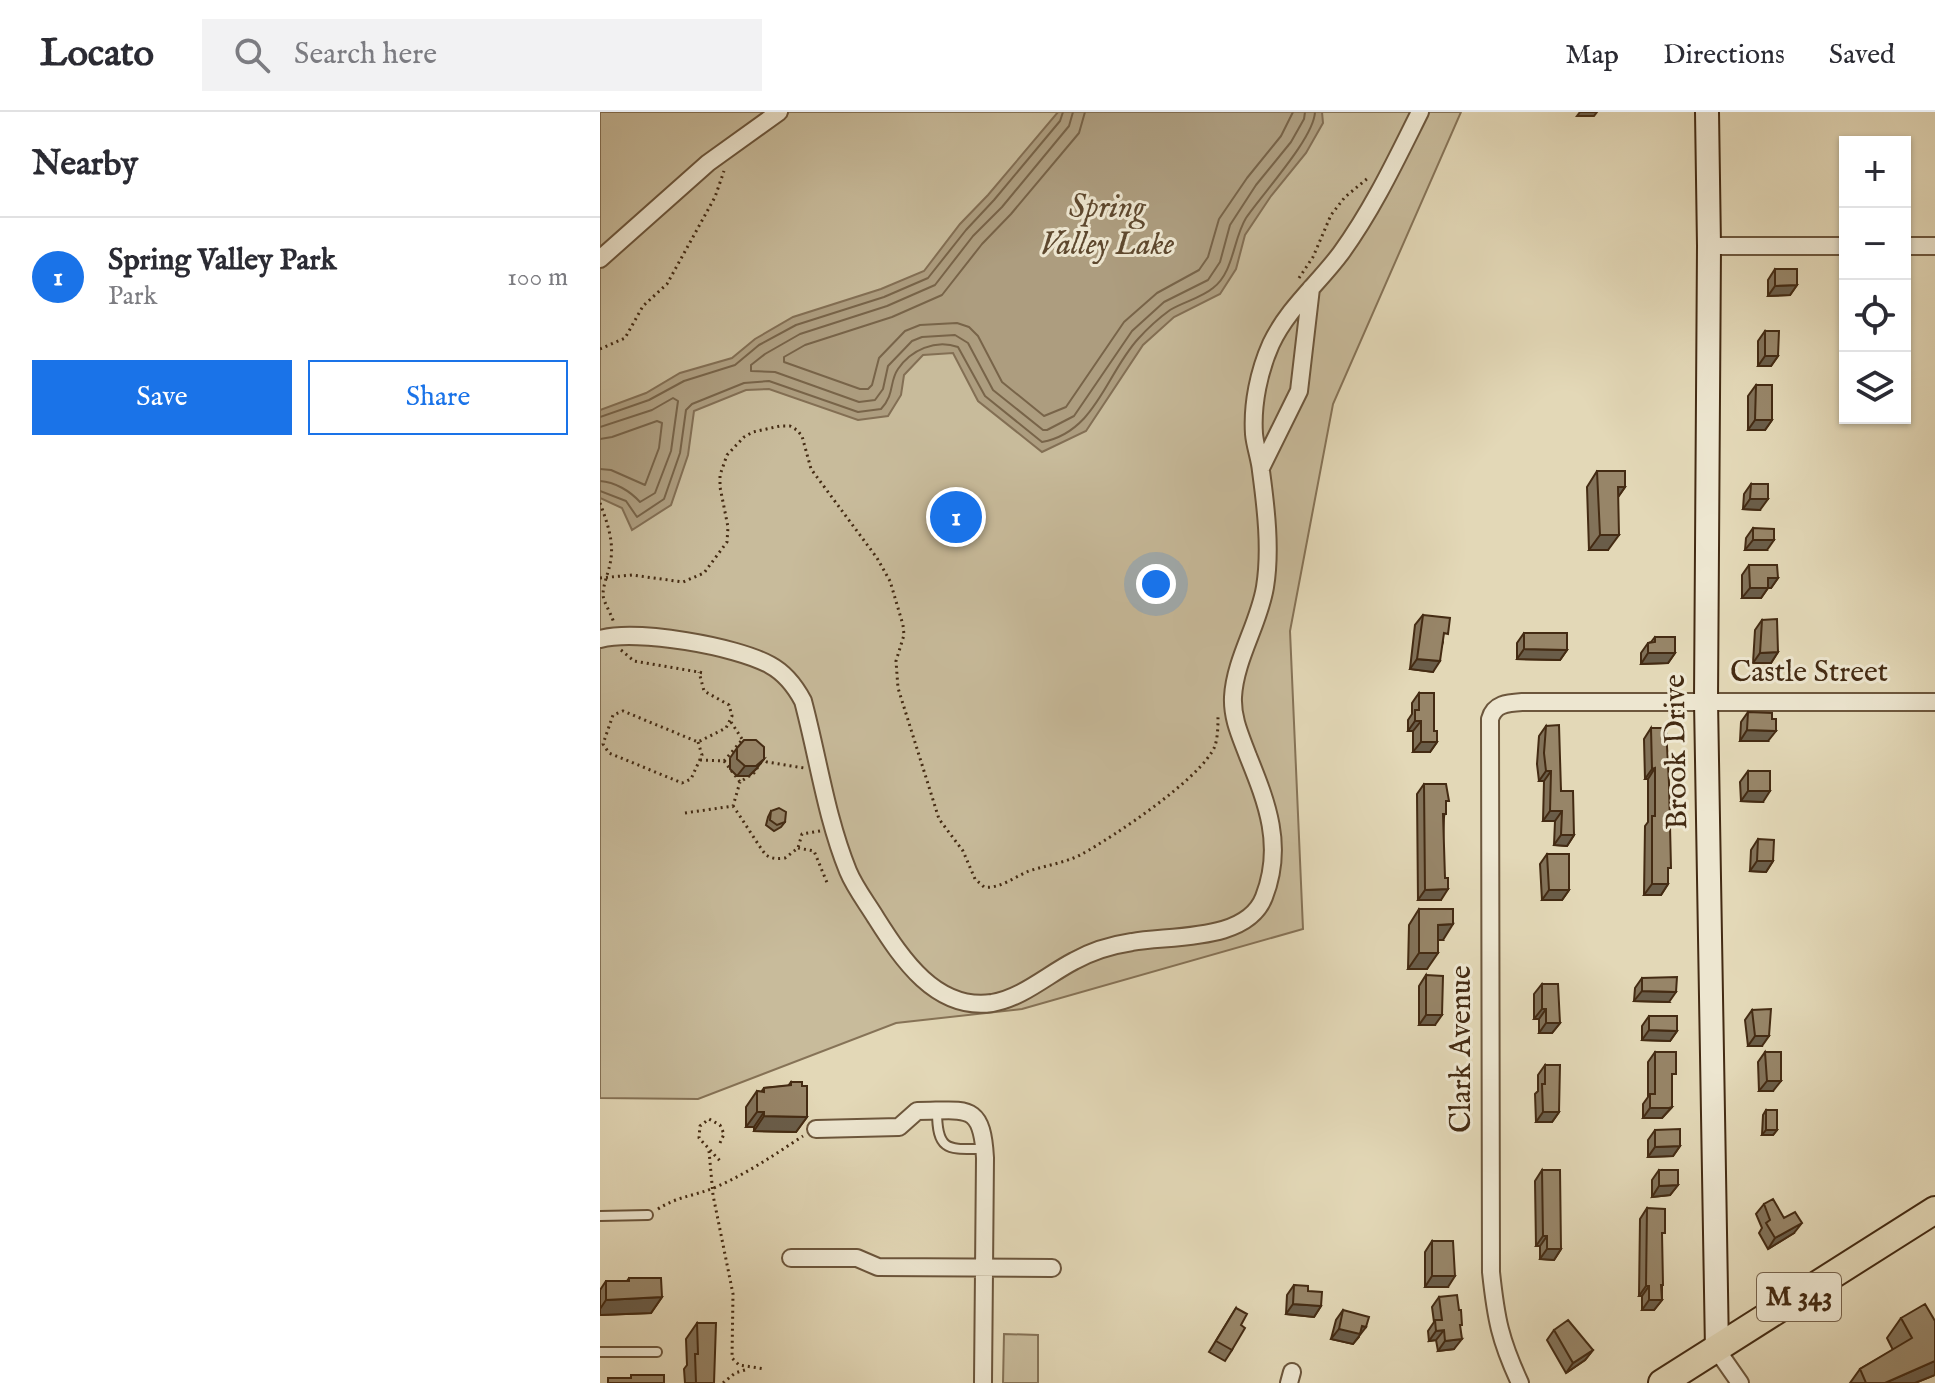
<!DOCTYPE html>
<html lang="en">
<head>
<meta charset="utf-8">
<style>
	:root { --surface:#fff; --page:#f2f2f3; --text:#2b2b33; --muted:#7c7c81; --line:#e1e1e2; --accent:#1a73e8 }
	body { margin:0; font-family:"IM FELL English",serif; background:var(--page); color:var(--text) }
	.controls { position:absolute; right:24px; top:24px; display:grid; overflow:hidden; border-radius:0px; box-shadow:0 2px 6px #0004 }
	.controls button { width:72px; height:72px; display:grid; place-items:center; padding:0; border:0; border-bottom:2px solid var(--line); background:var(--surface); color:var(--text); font:40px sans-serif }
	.you { position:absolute; left:556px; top:472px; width:28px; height:28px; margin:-20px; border:6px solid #fff; border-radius:50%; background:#1a73e8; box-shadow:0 0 0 12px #1a73e833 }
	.badge { display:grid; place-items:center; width:52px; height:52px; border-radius:50%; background:var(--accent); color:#fff; font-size:26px; font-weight:700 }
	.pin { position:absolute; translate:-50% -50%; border:4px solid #fff; box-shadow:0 2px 8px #0006 }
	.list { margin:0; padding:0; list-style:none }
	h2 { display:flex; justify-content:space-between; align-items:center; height:104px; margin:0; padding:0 32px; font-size:34px }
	h2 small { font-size:26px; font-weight:400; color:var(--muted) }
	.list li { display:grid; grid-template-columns:52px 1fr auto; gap:24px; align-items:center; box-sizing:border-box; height:120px; padding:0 32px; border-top:2px solid var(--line) }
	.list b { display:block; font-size:30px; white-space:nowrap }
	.list p { margin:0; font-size:26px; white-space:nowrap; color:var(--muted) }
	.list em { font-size:26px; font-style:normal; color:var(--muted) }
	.actions { display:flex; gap:16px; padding:24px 32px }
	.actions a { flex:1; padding:18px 0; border:2px solid var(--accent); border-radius:0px; text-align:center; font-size:28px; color:var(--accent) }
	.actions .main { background:var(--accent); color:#fff }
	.icon { flex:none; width:44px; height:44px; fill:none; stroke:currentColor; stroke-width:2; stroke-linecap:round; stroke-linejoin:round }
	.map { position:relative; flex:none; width:1335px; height:1271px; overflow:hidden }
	header { display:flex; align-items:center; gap:48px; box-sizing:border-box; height:112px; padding:0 40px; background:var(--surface); border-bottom:2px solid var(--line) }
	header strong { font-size:38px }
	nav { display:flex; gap:44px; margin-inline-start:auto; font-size:28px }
	.search { width:560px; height:72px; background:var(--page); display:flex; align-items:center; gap:20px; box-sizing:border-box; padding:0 28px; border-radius:0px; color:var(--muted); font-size:30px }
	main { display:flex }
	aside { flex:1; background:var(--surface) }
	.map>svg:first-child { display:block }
	.green { fill:#c8bb9b; stroke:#867357; stroke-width:2 }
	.water { fill:#ad9d7f; stroke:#836f54; stroke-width:2 }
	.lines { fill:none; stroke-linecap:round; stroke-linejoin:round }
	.shore { stroke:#786449; stroke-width:2 }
	.lane-casing { stroke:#6c563c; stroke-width:12 }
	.street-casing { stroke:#6c563c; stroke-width:20 }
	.secondary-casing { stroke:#442b13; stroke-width:26 }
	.primary-casing { stroke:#442b13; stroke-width:30 }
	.path { stroke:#442b13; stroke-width:3; stroke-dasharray:2 4; stroke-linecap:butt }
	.lane { stroke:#ede6d0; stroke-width:8 }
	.street { stroke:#ede6d0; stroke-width:16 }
	.secondary { stroke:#ede6d0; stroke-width:22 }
	.primary { stroke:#e3d8b7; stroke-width:26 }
	.wall { fill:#827259; stroke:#442b13; stroke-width:2 }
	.shaded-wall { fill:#6a5d49; stroke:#442b13; stroke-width:2 }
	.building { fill:#978568; stroke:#442b13; stroke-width:2 }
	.labels { text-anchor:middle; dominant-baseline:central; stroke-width:6; stroke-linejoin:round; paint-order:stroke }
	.shield { fill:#ede6d0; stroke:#77634c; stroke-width:2 }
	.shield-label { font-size:28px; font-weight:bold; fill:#442b13 }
	.street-label { font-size:30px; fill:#442b13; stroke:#ede6d0 }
	.water-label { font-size:32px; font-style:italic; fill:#5e482e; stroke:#ede6d0 }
</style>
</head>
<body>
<header>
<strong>Locato</strong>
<div class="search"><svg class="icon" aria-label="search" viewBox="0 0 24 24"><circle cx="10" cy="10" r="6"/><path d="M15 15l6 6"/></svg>Search here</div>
<nav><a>Map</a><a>Directions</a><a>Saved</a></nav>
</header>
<main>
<aside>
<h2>Nearby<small></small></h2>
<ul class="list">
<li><span class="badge">1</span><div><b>Spring Valley Park</b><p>Park</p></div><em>100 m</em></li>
</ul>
<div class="actions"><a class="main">Save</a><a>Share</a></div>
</aside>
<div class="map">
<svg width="1335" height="1271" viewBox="0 0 1335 1271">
	<rect width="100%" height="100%" fill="#e3d8b7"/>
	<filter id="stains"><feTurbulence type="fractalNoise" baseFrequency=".0025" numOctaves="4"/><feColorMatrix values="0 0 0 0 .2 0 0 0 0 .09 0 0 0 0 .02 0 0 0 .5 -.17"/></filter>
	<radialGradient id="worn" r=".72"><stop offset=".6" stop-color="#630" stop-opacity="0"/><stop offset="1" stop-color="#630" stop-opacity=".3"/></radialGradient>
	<path class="green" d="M0,0H861L733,292L690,519L703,817L422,897L296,911L98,987L0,986Z
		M404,1222L438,1223V1271H403Z"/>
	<path class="water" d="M458,0H722L723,11L706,41L671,84L645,123L636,157L620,182L574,205L543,233L486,319L442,340L378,289L353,241L323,243L304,263L301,283L288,304L258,308L169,277L146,278L94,299L88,343L71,393L32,418L22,396L0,386V298L46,281L80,261L132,246L155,227L193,205L281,177L324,159L360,112L388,83Z"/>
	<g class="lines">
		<path class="shore" d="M473,0L469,14L402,95L373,124L335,173L287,194L200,222L165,242L151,253V259L175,260L259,290L275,288L283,277L288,254L312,229L322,225L355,223L368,231L393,278L443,318H447L474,304L532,219L564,190L608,168L620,150L630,113L656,73L691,30L704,7L705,0
			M485,0L479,21L411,102L382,132L342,183L292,205L205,233L184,245V250L260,277H268L272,273L279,246L305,219L320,213L357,211L369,215L378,224L402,270L444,304L466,295L524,210L557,181L599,158L608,145L619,107L647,66L681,24L693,0
			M0,305L49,288L84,269L135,253L159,233L196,213L284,185L328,166L366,118L394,88L460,9L463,0
			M0,315L52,298L73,286L78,289L71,339L55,381L40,390C30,379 15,370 0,369
			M0,327L12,325L57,309L62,311L59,336L45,373L11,358L0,357
			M0,379L26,389L37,405L64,387L80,341L86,298L92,292L144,271L169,269L258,300L281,297C295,282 289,270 298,257C311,238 335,227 358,235L385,284L442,330C496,320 506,262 538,227C547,217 559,206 570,198C583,190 601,186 613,176C634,160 633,127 646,106C663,81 714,26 715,0"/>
		<g class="lane-casing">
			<path id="lane" d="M337,999C337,1041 349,1037 385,1037
				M0,1104L48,1103
				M0,1240H57"/>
		</g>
		<g class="street-casing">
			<path id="street" d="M1109,134H1245
				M1305,134H1335
				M0,147L108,51L179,0
				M661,356L699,279L711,176
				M0,527C37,517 136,534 170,553C185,561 195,574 203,589C218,645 226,705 248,759C255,776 267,791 276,806C302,847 336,899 392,891C422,886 447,863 474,849C492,839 512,833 532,830C571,823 647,830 664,785C684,734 667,691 648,644C641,625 632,607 633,585C635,547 659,512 665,475C671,438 666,396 661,359C660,347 655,334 654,322C652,292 659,259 671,232C688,196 718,172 741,141C773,97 796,48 820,0
				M216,1017L299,1015L317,999C366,999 382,989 385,1046L383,1271
				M191,1146H257L278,1155L452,1156
				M1117,1238L1140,1271
				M689,1271L692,1260
				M920,1271C900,1228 896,1207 891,1160L890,607C894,592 907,591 922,590H1335"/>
		</g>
		<g class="secondary-casing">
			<path id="secondary" d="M1107,0L1109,134L1106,589L1117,1238"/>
		</g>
		<g class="primary-casing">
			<path id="primary" d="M1062,1271L1335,1098"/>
		</g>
		<path class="path" d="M699,166L713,145L731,103L745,85L768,66
			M0,237L25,226L43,194L67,172L115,85L124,59
			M0,391C7,410 15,431 10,452C8,462 3,473 3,483C4,492 12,502 14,512
			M0,466L32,463L83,470L104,461L127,430L128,415L120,375V363L127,343L144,325L153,320L180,314H190L197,318L202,324L211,357L277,446L290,469L303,513L304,523L296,549L298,576L339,707L363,739L375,767L384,775C400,777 414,765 429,759C447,753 465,751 482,742C513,725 602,666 615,634C618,624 618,613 618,603
			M21,538L34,549L104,561
			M131,610L144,630
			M98,630L102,643L91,667L82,671L9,641L3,632L13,603L23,599L98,630L126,616L132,604L129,593L104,579L99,560
			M161,646L167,650L204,656
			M100,648L124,649L142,628
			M124,649L140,670L154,661L163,647
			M133,694C139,702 162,739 166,743C172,747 178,747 185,746L198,736L202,722L220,719
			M85,701L133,694L140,670
			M198,736L214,739L228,773
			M120,1031L124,1022L120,1013L109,1007L100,1014L99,1026L121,1050
			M109,1039L113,1083L133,1182L132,1246L139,1253L165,1257
			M58,1097C78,1084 95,1084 116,1075C148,1061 174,1043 203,1024
			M123,1271L135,1261L148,1257"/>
		<use href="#lane" class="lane"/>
		<use href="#street" class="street"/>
		<use href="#secondary" class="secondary"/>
		<use href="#primary" class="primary"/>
	</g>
	<path class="wall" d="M1175,157L1197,173L1190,183L1168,184V168Z
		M1165,219L1178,244L1171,254H1158V229Z
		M1156,273L1172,308L1165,318H1148V284Z
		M997,359L1025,375L1018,385L1008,438H989L987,375Z
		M1151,372L1160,398L1143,397L1144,382Z
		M1153,416L1167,438H1145L1146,426Z
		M1149,453L1178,466L1171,476H1168L1161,486H1142V463Z
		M823,503L843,530L833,560L810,557L815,513Z
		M1162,508L1178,540L1171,551H1153L1155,518Z
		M924,521L967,538L960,548L917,547V531Z
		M1055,525L1075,541L1068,551L1041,552V541L1048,531L1051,530Z
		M819,581L837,630L830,640H813V619H808V608L812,602V591Z
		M1148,600L1168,629H1140L1141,610Z
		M946,614L961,679L974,723L967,734L954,733L955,709H943L944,669H939L937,652L939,624Z
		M1051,616L1068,760V772L1061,783H1044L1045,714L1048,710V667H1045L1044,627Z
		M137,636L164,647L156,657L149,664H137L130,657V646Z
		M1148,659L1163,690L1141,689L1140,670Z
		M824,672L846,693L844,705L841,788H818L817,682Z
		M171,699L185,710L181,715L174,719L166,713L168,705Z
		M1158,727L1173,749L1166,760L1150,759L1151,738Z
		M947,742L969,778L962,788H942L940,752Z
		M819,797L843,828H838L827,857H808L809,813Z
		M826,863L835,913H819V874Z
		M1042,866L1069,890L1034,889L1035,876Z
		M942,872L960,911L952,921H939V907H934V882Z
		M1152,898L1162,934H1148L1145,908Z
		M1049,904L1077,919L1070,929L1042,928V914Z
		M1055,940L1072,968V995L1062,1006H1043V992L1048,985V950Z
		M1165,940L1173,979H1159L1158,950Z
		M945,953L959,1000L952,1010H936L935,982L938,979V963Z
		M191,970L207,1005L196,1020L154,1019V1015H146V995L157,979L161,980L164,976L188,974Z
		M1166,998L1177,1018L1173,1023H1162L1163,1003Z
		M1055,1018L1080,1034L1073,1044L1048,1045V1028Z
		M942,1058L961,1137L954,1148L940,1147V1134H936L935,1069Z
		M1059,1058L1078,1073L1070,1083L1052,1085V1068Z
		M1164,1092L1184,1106L1194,1121L1168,1137L1159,1121L1162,1116L1156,1102Z
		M1047,1096L1062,1125V1188L1054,1198H1042V1184H1039L1040,1107Z
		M832,1129L848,1175H825V1140Z
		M29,1166L62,1185L51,1201L0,1203V1178L6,1169H27Z
		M694,1173L708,1179L721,1194L714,1205L686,1202L687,1183Z
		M839,1185L860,1216L854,1237L838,1239L836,1228L829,1229L828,1219L834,1210L832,1195Z
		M636,1196L641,1213L632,1238L625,1249L609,1240Z
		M743,1198L759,1225L753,1232L731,1227L736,1208Z
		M1301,1206L1335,1209V1263L1315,1271H1250L1260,1257L1293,1238L1287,1226Z
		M97,1211L114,1271H85L84,1257L87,1253L86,1227Z
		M954,1218L993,1238L985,1248L966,1261L947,1228Z"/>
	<path class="shaded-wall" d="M980,0H997L994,4H977Z
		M1197,173L1190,183L1168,184L1175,174Z
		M1165,244H1178L1171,254H1158Z
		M1155,308H1172L1165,318H1148Z
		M1018,375H1025L1014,391Z
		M1150,387H1168L1160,398L1143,397Z
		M1000,423H1019L1008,438H989Z
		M1153,428H1174L1167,438H1145Z
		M1168,466H1178L1171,476H1168L1161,486H1142L1150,476Z
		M924,537L967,538L960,548L917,547Z
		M1178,540L1171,551H1153L1160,541Z
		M1048,541H1075L1068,551L1041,552Z
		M817,547L840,549L833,560L810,557Z
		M815,609H821L813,619H808Z
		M1147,618L1176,619L1168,629H1140Z
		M821,630H837L830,640H813Z
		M164,647L156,657L149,664H137L145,654Z
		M1055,656L1048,667H1045L1052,657Z
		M946,659H951L944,669H939Z
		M1148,679H1170L1163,690L1141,689Z
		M950,699H962L955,709H943Z
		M961,723H974L967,734L954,733Z
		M1157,749H1173L1166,760L1150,759Z
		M1052,772H1068L1061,783H1044Z
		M848,777L841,788H818L825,778Z
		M949,778H969L962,788H942Z
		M853,812L843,828H827L838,813Z
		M819,841H838L827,857H808Z
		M1042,879L1076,880L1069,890L1034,889Z
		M942,897H946L939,907H934Z
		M826,903H842L835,913H819Z
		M946,911H960L952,921H939Z
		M1049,918L1077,919L1070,929L1042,928Z
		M1155,924H1169L1162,934H1148Z
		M1167,969H1181L1173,979H1159Z
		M1072,995L1062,1006H1043L1050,996Z
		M157,1000H164L154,1015H146Z
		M943,1000H959L952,1010H936Z
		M164,1004L207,1005L196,1020L154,1019Z
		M1166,1018H1177L1173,1023H1162Z
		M1080,1034L1073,1044L1048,1045L1055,1035Z
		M1078,1073L1070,1083L1052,1085L1059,1074Z
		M1202,1111L1194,1121L1168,1137L1175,1126Z
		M943,1124H947L940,1134H936Z
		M947,1137H961L954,1148L940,1147Z
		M832,1164H855L848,1175H825Z
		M1046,1174H1049L1042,1184H1039Z
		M62,1185L51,1201L0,1203V1197L6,1188Z
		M1049,1188H1062L1054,1198H1042Z
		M693,1192L721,1194L714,1205L686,1202Z
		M762,1214L766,1215L753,1232L731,1227L739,1217Z
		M844,1218L836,1228L829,1229L836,1219Z
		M862,1227L854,1237L838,1239L845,1229Z
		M993,1238L985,1248L966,1261L973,1251Z
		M1335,1249V1263L1315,1271H1285Z"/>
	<path class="building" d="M1175,157H1197V173L1175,174Z
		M1165,219H1179L1178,244H1165Z
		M1156,273H1172V308H1155Z
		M997,359H1025V375H1018L1019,423H1000Z
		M1151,372H1168V387H1150Z
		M1153,416L1174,417V428H1153Z
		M1149,453H1177L1178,466H1168V476H1150Z
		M823,503L850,506L848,522L844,521L840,549L817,547Z
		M1177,507L1178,540L1160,541L1162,508Z
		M924,521H967V538L924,537Z
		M1055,525H1075V541H1048V531L1055,530Z
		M819,581H834V619H837V630H821V609H815V598H819Z
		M1148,600L1172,601V607H1176V619L1147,618Z
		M959,613L961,679H973L974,723H961L962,699H950L951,659H946L944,641L946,614Z
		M1051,616H1066L1069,671L1071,756H1068V772H1052V704H1055V656L1052,657Z
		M144,628H156L164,635V647L156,654H145L137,647V636Z
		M1148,659H1170V679H1148Z
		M824,672H846L849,689H846V702H843L845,766H848V777L825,778Z
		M179,696L186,700L185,710L177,713L170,708L171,699Z
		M1158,727L1174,728L1173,749H1157Z
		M947,742H969V778H949Z
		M819,797H853V812L838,813V841H819Z
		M826,863L843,864L842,903H826Z
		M1077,865L1076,880L1042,879V866Z
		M942,872H958L960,911H946V897H942Z
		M1171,897L1169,924H1155L1152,898Z
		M1049,904H1077V919L1049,918Z
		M1055,940H1076V962H1072V995L1069,996H1050V982H1055Z
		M1165,940H1181V969H1167Z
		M945,953H960L959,1000H943L942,972H945Z
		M191,970H202V974H207V1005L164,1004V1000H157V979L164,980V976L191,973Z
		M1166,998H1177V1018H1166Z
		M1080,1017V1034L1055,1035V1018Z
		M942,1058H960L961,1137H947V1124H943Z
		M1059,1058H1078V1073L1059,1074Z
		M1173,1087L1184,1106L1195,1100L1202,1111L1175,1126L1166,1111L1170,1108L1164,1092Z
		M1047,1096L1065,1097V1121H1062L1063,1173H1061L1062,1188H1049V1174H1046Z
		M832,1129H853L855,1164H832Z
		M29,1166H61L62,1185L6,1188V1169H29Z
		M694,1173L708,1174V1179L722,1180L721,1194L693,1192Z
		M857,1183L859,1198H861L862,1213H860L862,1227L845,1229L844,1218L836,1219L835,1208H842L839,1185Z
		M1325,1192L1335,1209V1249L1285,1271H1266L1260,1257L1312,1226L1301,1206Z
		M636,1196L647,1202L641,1213L645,1216L632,1238L616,1229Z
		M743,1198L769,1205L766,1215L762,1214L760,1222L739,1217Z
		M968,1208L993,1238L973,1251L954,1218Z
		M97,1211H116L114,1271H96L95,1242H98Z
		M31,1263H64V1271H8V1266H31Z"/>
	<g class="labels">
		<rect class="shield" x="1157" y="1161" width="84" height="48" rx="6"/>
		<g class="shield-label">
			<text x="1199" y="1185">M 343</text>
		</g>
		<g class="street-label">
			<text x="1209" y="561">Castle Street</text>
			<text transform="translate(1077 640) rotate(-91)">Brook Drive</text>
			<text transform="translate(862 937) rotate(-90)">Clark Avenue</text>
		</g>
		<g class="water-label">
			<text x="507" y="96">Spring<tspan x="507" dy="37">Valley Lake</tspan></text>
		</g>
	</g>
	<rect width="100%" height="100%" filter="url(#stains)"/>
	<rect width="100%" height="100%" fill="url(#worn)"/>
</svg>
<div class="controls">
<button>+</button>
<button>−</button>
<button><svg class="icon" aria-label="locate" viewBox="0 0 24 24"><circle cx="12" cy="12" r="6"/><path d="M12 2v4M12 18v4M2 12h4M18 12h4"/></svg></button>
<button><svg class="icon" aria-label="layers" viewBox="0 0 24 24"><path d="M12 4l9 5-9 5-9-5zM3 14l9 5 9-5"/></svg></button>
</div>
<div class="you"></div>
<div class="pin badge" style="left:356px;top:405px">1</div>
</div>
</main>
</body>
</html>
